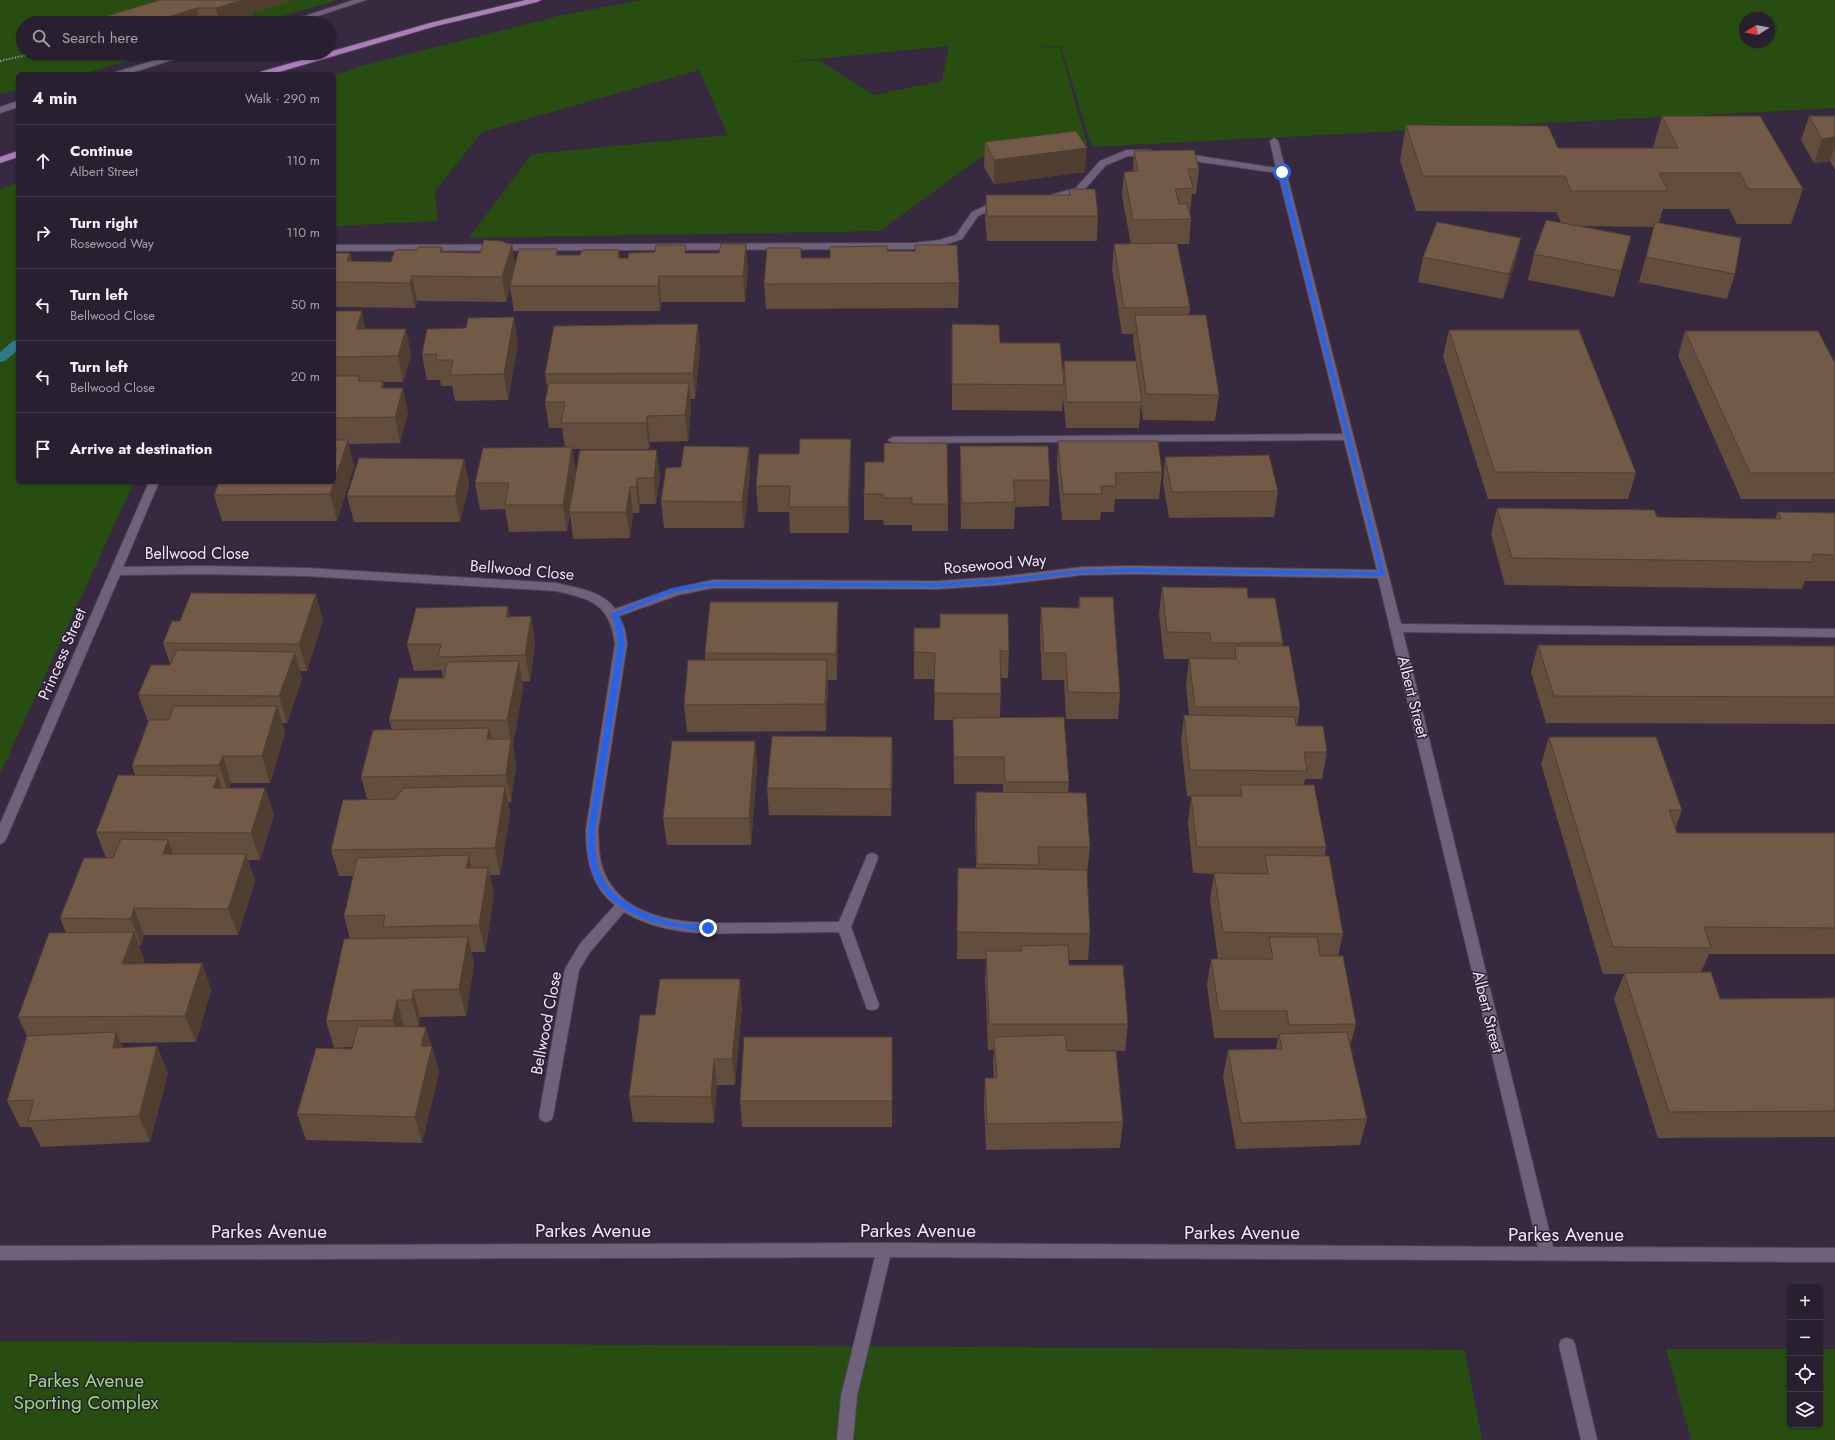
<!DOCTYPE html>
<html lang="en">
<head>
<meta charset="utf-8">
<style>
	:root { --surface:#281f30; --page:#302738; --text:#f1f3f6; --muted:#a5a2ab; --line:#443d4c }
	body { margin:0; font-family:Jost,sans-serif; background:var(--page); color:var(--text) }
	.controls { position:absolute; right:12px; bottom:12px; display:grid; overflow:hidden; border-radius:6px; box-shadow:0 1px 3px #0004 }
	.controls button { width:36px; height:36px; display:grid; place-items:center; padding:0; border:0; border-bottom:1px solid var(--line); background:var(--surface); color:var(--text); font:20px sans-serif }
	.compass { position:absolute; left:1739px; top:12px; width:36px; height:36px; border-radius:50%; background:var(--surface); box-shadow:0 1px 3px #0004; rotate:259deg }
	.stop { position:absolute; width:12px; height:12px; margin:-9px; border:3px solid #2563eb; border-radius:50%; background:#fff }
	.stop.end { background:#2563eb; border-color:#fff; box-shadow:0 1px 4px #0008 }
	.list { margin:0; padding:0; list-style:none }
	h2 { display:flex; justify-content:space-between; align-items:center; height:52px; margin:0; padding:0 16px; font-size:17px }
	h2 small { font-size:13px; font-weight:400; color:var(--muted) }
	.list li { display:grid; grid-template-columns:26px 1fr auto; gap:12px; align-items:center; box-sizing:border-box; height:72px; padding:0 16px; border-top:1px solid var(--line) }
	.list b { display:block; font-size:15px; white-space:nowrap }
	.list p { margin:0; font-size:13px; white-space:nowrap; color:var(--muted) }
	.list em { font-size:13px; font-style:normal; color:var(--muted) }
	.icon { flex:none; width:22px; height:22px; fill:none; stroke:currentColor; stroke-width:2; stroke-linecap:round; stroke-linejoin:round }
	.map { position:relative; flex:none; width:1835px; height:1440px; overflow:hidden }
	.search { position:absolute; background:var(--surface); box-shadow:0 1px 3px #0004; left:16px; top:16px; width:320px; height:44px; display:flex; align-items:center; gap:10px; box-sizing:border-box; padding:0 14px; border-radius:22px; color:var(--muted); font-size:15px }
	.panel { position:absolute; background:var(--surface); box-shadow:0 1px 3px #0004; left:16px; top:72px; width:320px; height:412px; border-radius:6px }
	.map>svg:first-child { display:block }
	.green { fill:#274e10; fill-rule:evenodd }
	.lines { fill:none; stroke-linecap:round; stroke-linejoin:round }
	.stream { fill:#2f798b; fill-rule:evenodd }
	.minor-casing { stroke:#4f4458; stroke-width:2 }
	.major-casing { stroke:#4f4458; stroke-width:2 }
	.path { stroke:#93889c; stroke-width:2; stroke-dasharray:1.5 1.5; stroke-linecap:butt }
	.minor { fill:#70617b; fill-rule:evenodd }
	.major { fill:#ae7ebc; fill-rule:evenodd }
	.wall { fill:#634d3c }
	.shaded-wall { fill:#503f31 }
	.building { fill:#735a46; stroke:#503f31 }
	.route { fill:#2563eb }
	.labels { text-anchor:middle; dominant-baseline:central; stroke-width:3; stroke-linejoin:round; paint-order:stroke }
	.street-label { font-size:16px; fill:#eee5f5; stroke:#2c1f35 }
	.near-street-label { font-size:19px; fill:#eee5f5; stroke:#2c1f35 }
	.near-park-label { font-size:19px; fill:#95dd73; stroke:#2c1f35 }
</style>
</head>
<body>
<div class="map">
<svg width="1835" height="1440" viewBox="0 0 1835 1440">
	<rect width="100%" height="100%" fill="#362940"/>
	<path class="green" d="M0,0H338L259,23H23V53H157L81,74H18V90L0,94Z
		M641,0H1835V108L1092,147L1061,47L1020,46L1060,48L1087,144L981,157L880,231L469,238L532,154L728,135L699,70L482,132L435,191L438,221L334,226V75L361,66L558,16ZM1745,18H1769V42H1745ZM949,46L942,81L873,95L819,60L775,63Z
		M18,183V482H134L0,774V189Z
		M0,1341L1465,1350L1482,1440H0Z
		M1666,1349H1790V1425H1820V1349H1835V1440H1691Z"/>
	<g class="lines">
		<path class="stream" d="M18,340V350L5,361L0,362V352L13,341Z"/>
		<g class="minor-casing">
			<path id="minor" d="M354,0H366L296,23H284Z
				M180,53H193L128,74H115L116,72Z
				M18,101V107L0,113V107Z
				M1274,138L1278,141L1286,171L1401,624L1835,629V637L1403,632L1553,1247L1835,1248V1262L890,1257L857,1396L853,1440H837L841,1396L875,1257L0,1260V1246L884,1243L1538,1247L1378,578L1132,574L1082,575L999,585L937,589L713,588L678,595L619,616L625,630L627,644L598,830C599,843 598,857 603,869C623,926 699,924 748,923C778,923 809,922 839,922L866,858L867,855L872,853L877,855L878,858L851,927L879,1005L877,1009L872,1010L867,1009L839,932C809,932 778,933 748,933C705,934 662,935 624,912L590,952L579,970L553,1116L551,1120L546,1122L541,1120L539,1116L565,969L580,944L615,905C591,887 586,858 586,830L615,644C610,604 592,599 556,591L306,576L202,574L120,575L6,839L4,842L0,844V824L149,482H159L123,567L202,566L306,568L556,583C576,588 603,591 615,609L671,589L713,580L937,581L999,577L1082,567L1132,566L1377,570L1344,440L893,443L888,440L893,437L1343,434L1278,173L1180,159L1176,156L1180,153L1276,168L1270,141Z
				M1127,150H1150L1154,153L1150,156H1128L1106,165L1082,192L1050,201L1046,198L1047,196L1076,188L1100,161Z
				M1000,203L1004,206L1003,208L990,210L978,216L962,239L941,246L914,249L334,251V245L914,243L940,240L956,235L972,212L985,206Z
				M1567,1338L1573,1340L1575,1345L1597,1440H1581L1559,1345L1561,1340Z"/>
		</g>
		<g class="major-casing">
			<path id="major" d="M526,0H541L537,2L436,26L272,74H259L260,72L430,23Z
				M18,151V157L0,163V157Z"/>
		</g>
		<path class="path" d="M0,61L36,53"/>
		<use href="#minor" class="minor"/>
		<use href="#major" class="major"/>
	</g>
	<path class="wall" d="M160,0H293L252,12L253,16H250L252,22L249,23H101L100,18Z
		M1662,116L1803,189L1791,224H1737L1729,209H1663L1659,222L1735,274L1727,299L1639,282L1654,227L1582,226L1631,236L1614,297L1528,280L1534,254L1561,222L1556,212L1416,211L1400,160L1406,125L1558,148H1653Z
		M1809,116H1835V170L1830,161L1814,163L1801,140Z
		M985,142L1085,172L994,184L984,167Z
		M1134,151L1199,169L1196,194H1192L1190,213L1191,219L1189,244H1177L1190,307L1189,315L1219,395L1215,421L1143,420L1141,404L1139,428H1066L1063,398L1062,411L952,410V324L1000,343L1063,373L1064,361H1136L1133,340V334H1122L1112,269L1114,244H1131L1122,196L1124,172L1133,171Z
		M1069,189L1098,216L1097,241H987L985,220L986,195H1069Z
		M1521,238L1515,263L1503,299L1418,282L1423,257Z
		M506,243L512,244L515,265L557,249L558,255H580L619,250L620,258H628L687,253L748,269L745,302H661L660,311H514L510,288L506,302L417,301L415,308L334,307V253H350L352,261L391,262L417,250L442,247L443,252L480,253Z
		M801,248V258H830L887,251L959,283L958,308L766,309L764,284Z
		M334,311L411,354L403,382H383L384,388L408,413L400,443L348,444L354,466L337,521H222L214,495L334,482Z
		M1449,330L1636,473L1628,499H1488L1443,356Z
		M1685,331L1835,363V499H1741L1678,356Z
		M518,343L508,400L455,401L452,386H441L440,380H427L422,355Z
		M700,350L695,399H690L691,409L688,441L650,442L649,449H572L576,473L571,506L580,450L660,476L656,504H640L639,513H633L630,538L573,539L570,513L567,531L509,532L505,509L480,510L475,483L565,447L562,428H549L545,402L548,391L545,374Z
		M851,439V465L849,533H790L789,512H758L756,486L799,454Z
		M1058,441L1162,472L1159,499H1115L1114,512H1101L1100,520H1062L1057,468Z
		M960,446L1050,480L1049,506L1015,507L1014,529H961L960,472Z
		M749,447L750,473L744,528H664L661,501L681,467Z
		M1165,457L1278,491L1274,517L1169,518L1163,483Z
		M464,459L469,485L460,522H354L347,496Z
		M865,462L948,504V531H912V525H884L883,520H864V494Z
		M1497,508L1657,517L1775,519L1778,512L1835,513V581H1805L1802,589L1505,585L1491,534Z
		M1162,587L1248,598L1283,643L1282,646L1300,707L1297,726L1327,752L1322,779H1305L1304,785L1326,847L1325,856L1343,934L1338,956L1356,1024L1350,1046L1367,1119L1360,1145L1236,1149L1223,1077L1228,1050L1276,1049L1278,1038H1214L1207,985L1211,959H1218L1210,900L1214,874L1193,873L1188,823L1191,796H1187L1181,742L1184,715H1189L1186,685L1189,659H1164L1159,614Z
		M1079,597L1120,693L1118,719H1066L1064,680H1042L1040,634L1041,607L1078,608Z
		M510,616H531L535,643L530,681L522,682L523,688L513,745L516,766L511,802H508L510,813L500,875H490L494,895L485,952H471L474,963L466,1016L420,1017L419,1026L407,1027L431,1046H432L439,1073L422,1143L306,1140L297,1114L352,1049V1047L334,1048L326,1021L350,939L344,916L353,876H339L331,850L367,799L361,777L392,730L389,720L443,678L441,670L414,671L407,644Z
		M323,620L307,671H300L302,679L287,723H282L285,733L270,783H231L229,788H265L274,815L260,860H248L255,881L238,935H144L141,945H139L144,959L143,963H202L211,990L196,1042L121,1043L123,1048L157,1046L168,1073L150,1142L41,1147L31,1127H20L7,1101L27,1036L18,1017L66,933L60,918L106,858L96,832L135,775L132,766L148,721L138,695L170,664L163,643L180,621Z
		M914,628H940L1009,651L1008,678H1001L1000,718L1069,782L1068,793L1090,847L1087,874L1090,934L1088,960H1069V965L1128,1024L1125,1051L1067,1050L1123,1122L1120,1148L986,1150L984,1104L985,1078H994L993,1063L994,1050H988L985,978L986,959H957L958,868H976L975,819L976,792L1003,793V784H954L953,720H934L935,679H914Z
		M838,629L837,680H828L826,731L687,732L684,705L705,660V653Z
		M1538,645L1835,646V724L1546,723L1531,672Z
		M892,737L893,764L891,816L769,815L767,788Z
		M1549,737L1682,810L1675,829L1677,833H1835V954H1709L1701,972L1720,999L1835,998V1137L1658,1138L1614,999L1624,974H1603L1541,764Z
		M755,741L757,768L751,845H667L663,818Z
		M742,1006L735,1085H717L714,1123L633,1122L629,1096L655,1015Z
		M892,1037V1127H742L740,1101Z"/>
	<path class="shaded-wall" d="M242,0H293L252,12L253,16H250L252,22L249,23H220L216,8Z
		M197,8L200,23H149Z
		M121,20L122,23H109Z
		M1835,137V146L1830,161L1814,163L1822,139Z
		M1087,148L1085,172L994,184V160Z
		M1521,238L1515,263L1503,299L1509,274Z
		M512,244L516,269L510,286V288L506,302L502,277Z
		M746,244L748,269L745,302L743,276Z
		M442,247L446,272L440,252Z
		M619,250L622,275L618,258Z
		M350,253L355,278L347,261Z
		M412,276L417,301L415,308L410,283Z
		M659,276L661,302L660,311L658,286Z
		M362,311L367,337L356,329Z
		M514,317L518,343L508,400L504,374Z
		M698,324L700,350L695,399L693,373Z
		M406,329L411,354L403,382L398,356Z
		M383,381L388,407L381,388Z
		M689,383L691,409L688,441L685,415Z
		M403,388L408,413L400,443L395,417Z
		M647,416L650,442L649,449L646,423Z
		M851,439V465L849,533L848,507Z
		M348,440L354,466L337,521L330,494Z
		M572,447L576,473L567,531L563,505Z
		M749,447L750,473L744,528L742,502Z
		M657,450L660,476L656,504L654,478Z
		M464,459L469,485L460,522L455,496Z
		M637,478L640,504L639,513L636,487Z
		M630,487L633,513L630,538L626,512Z
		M316,594L323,620L307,671L299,644Z
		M838,602V629L837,680L836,654Z
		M508,606L513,633L506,617Z
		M531,616L535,643L530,681L525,655Z
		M295,652L302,679L287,723L279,696Z
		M827,660L828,686L826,731L825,704Z
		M519,661L523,688L513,745L516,766L511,802L506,775L511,741L507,720Z
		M277,706L285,733L270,783L262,756Z
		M489,728L495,755L487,739Z
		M892,737L893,764L891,816V789Z
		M755,741L757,768L751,845L749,818Z
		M223,756L231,783L228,792L219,765Z
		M218,776L226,803L213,788Z
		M505,786L510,813L500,875L495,848Z
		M265,788L274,815L260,860L251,833Z
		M168,840L178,867L163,854Z
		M246,854L255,881L238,935L228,909Z
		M469,855L474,882L466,868Z
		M488,868L494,895L485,952L479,925Z
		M134,908L144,935L141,945L131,919Z
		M134,932L144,959L133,990L122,964Z
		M468,937L474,963L466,1016L459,989Z
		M202,963L211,990L196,1042L185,1016Z
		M740,979L742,1006L735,1085L732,1059Z
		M413,990L420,1017L419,1026L412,1000Z
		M397,1000L404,1027L401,1046L393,1020Z
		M426,1027L432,1048V1046L439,1073L422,1143L415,1117L421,1046Z
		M116,1032L128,1058L113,1048Z
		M892,1037L893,1063L892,1127Z
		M157,1046L168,1073L150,1142L139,1116Z
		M714,1059L717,1085L714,1123L711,1097Z"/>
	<path class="building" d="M160,0H243L216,8H197L149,23H125L121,20L109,23H106L100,18Z
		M1662,116H1760L1803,189H1748L1740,173H1659L1668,191H1571L1565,176H1423L1406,125L1548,126L1558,148H1678Z
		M1809,116H1835V137L1822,139Z
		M1076,131L1087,148L994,160L985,142Z
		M1194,150L1199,169H1188L1193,188L1175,189L1179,204L1187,203L1191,219L1133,220L1124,172L1138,171L1134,151Z
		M1069,189H1095L1098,216H987L986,195H1070Z
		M1546,220L1631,236L1621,271L1534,254Z
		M1437,222L1521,238L1509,274L1423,257Z
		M1655,222L1741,238L1735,274L1646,257Z
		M484,240L502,241L506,243L512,244L502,277L412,276L410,283L334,282V253H350L347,261L391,262L395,250H417L418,247H442L440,252L480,253Z
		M1177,243L1190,307L1124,308L1114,244Z
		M721,244H746L743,276H659L658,286H510L519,249H557L556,255H580L582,250H619L618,258H628L629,253L655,252L656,245H686L685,253H719Z
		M915,245H957L959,283L764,284L767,248H801V258H830V247L887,246V251H915Z
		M334,311H362L356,329H406L398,356L334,357Z
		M1135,315H1206L1219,395L1146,394Z
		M514,317L504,374L450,375L453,360H436L437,354L422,355L427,329L466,328L468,318Z
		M698,324L693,373L545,374L554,326Z
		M952,324L999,325L1000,343H1060L1064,385L952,384Z
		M1449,330H1579L1636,473L1495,472Z
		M1685,331H1818L1835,363V473H1750Z
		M1064,361H1136L1142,402H1067Z
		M334,376H360L358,381H383L381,388H403L395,417L334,418Z
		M549,383H689L685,415L647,416L646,423H561L565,402H545Z
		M800,439H851L848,507H789L790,486H756L759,454H799Z
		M334,440H348L330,494L214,495L219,482H334Z
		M1058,441H1158L1162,472L1115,473L1116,486H1101L1102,494H1063Z
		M884,443H947L948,504H912V498H883V494H864L865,462H884Z
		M684,446L749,447L742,502L661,501L666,468L681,467Z
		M960,446H1048L1050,480H1013L1015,502L962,503Z
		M572,447L563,505H505L509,483H475L483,448Z
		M580,450H657L654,478H637L636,487H630L626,512H569Z
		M1269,455L1278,491L1172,492L1165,457Z
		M359,458L464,459L455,496H347Z
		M1497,508L1654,510L1657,517L1781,519L1778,512L1835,513V555L1813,554L1812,562L1512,558Z
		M1162,587L1247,588L1248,598H1275L1283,643H1211L1210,633L1167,632Z
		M191,593L316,594L299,644L163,643L172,621H180Z
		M1079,597H1113L1120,693L1068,692L1066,653H1044L1041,607L1080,608Z
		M710,602H838L836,654L705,653Z
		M508,606L506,617L531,616L525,655L438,657L441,644H407L416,608Z
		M940,614H1008L1009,651H1000L1001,694L934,693L935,653L914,652V628H940Z
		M1538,645L1835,646V697L1554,696Z
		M1235,646H1289L1300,707H1195L1189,658L1236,659Z
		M177,650L295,652L279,696L138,695L151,665H170Z
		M688,660H827L825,704L684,705Z
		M519,661L507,720H389L399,678H444L447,662Z
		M174,706H277L262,756H223L219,765L132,766L149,720H169Z
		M1184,715L1295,717L1296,726H1323L1327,752H1304L1307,771L1190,770Z
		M1064,717L1069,782H1005L1004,757H954L953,718Z
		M489,728L487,739H511L506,775L361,777L373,730Z
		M772,736L892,737L891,789L767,788Z
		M1549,737H1656L1682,810H1669L1677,833H1835V928L1704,927L1711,948L1613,947Z
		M672,741H755L749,818H663Z
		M118,775L218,776L213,788H265L251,833L96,832Z
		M1240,785H1314L1326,847H1197L1191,796H1242Z
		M505,786L495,848L331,850L343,800L395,799L404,788Z
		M976,792L1086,793L1090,847H1038L1039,865L977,864Z
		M121,839L168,840L163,854H246L228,909L134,908L131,919L60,918L84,858H113Z
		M469,855L466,868H488L479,925L383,927L385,915L344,916L357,858Z
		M1265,855L1329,856L1343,934L1223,932L1214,873L1268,874Z
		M958,868L1087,870L1090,934L957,932Z
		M134,932L122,964L202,963L185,1016L18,1017L49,933Z
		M468,937L459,989L413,990L412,1000H397L393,1020L326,1021L344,939Z
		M1269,937H1317L1320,956H1343L1356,1024L1289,1025L1287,1011H1219L1211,959H1273Z
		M1068,945L1069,965H1123L1128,1024H989L986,951H1022L1021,946Z
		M1711,972L1720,999L1835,998V1111L1669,1112L1624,973Z
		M660,979H740L732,1059H714L711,1097L629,1096L640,1015H655Z
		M358,1026L426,1027L421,1046H432L415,1117L297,1114L316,1048L352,1049Z
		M116,1032L113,1048L157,1046L139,1116L28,1121L34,1100L7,1101L27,1036Z
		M1347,1032L1367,1119L1241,1123L1228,1050L1282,1049L1279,1034Z
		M1065,1035L1067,1051H1116L1123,1122L987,1124L985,1078H997L994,1037Z
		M744,1037H892V1101H740Z"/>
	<path class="route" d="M1282,170L1284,172L1385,576L1132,572L1082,573L999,583L937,587L713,586L679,591L664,596L618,615L622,623L625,644L595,830C595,847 594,865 604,881C618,905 659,921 686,924C693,925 707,922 712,928L708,931C671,929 619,918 598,883C588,867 588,848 588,830L618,644L615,623L611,614L660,593L678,587L713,582L937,583L999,579L1082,570L1132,568L1380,572L1279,172Z"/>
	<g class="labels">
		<g class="street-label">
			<text x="197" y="553">Bellwood Close</text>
			<text transform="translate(995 564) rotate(-5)">Rosewood Way</text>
			<text transform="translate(522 570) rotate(5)">Bellwood Close</text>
			<text transform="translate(62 654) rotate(-67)">Princess Street</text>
			<text transform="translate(1413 697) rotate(76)">Albert Street</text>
			<text transform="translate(1488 1012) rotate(76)">Albert Street</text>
			<text transform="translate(546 1023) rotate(-79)">Bellwood Close</text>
		</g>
		<g class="near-street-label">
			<text x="593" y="1230">Parkes Avenue</text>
			<text x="918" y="1230">Parkes Avenue</text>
			<text x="269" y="1231">Parkes Avenue</text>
			<text x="1242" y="1232">Parkes Avenue</text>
			<text x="1566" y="1234">Parkes Avenue</text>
		</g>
		<g class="near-park-label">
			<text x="86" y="1380">Parkes Avenue<tspan x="86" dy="22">Sporting Complex</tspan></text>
		</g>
	</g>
</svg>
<div class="controls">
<button>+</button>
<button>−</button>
<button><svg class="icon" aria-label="locate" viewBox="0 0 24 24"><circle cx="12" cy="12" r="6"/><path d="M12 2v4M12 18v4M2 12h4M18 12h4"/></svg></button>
<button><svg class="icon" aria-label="layers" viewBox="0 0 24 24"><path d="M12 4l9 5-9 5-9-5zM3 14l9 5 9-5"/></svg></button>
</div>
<svg class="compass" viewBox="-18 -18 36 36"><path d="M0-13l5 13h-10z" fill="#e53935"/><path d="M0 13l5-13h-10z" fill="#a5a2ab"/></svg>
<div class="stop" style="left:1282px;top:172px"></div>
<div class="stop end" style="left:708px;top:928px"></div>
<div class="search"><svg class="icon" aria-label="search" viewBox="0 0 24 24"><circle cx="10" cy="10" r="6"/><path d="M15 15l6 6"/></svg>Search here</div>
<section class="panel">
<h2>4 min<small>Walk · 290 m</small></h2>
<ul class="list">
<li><svg class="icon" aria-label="ahead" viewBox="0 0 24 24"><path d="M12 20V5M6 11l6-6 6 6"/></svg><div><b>Continue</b><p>Albert Street</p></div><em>110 m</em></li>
<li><svg class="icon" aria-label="right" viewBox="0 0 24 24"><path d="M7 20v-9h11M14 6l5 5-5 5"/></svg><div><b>Turn right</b><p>Rosewood Way</p></div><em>110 m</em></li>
<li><svg class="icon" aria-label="left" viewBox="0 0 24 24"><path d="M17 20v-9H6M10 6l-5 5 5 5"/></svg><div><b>Turn left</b><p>Bellwood Close</p></div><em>50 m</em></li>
<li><svg class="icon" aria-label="left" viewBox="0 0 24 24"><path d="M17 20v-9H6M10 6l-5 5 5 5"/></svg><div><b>Turn left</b><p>Bellwood Close</p></div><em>20 m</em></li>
<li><svg class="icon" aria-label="arrive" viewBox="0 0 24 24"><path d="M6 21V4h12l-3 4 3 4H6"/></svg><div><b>Arrive at destination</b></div></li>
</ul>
</section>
</div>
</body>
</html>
